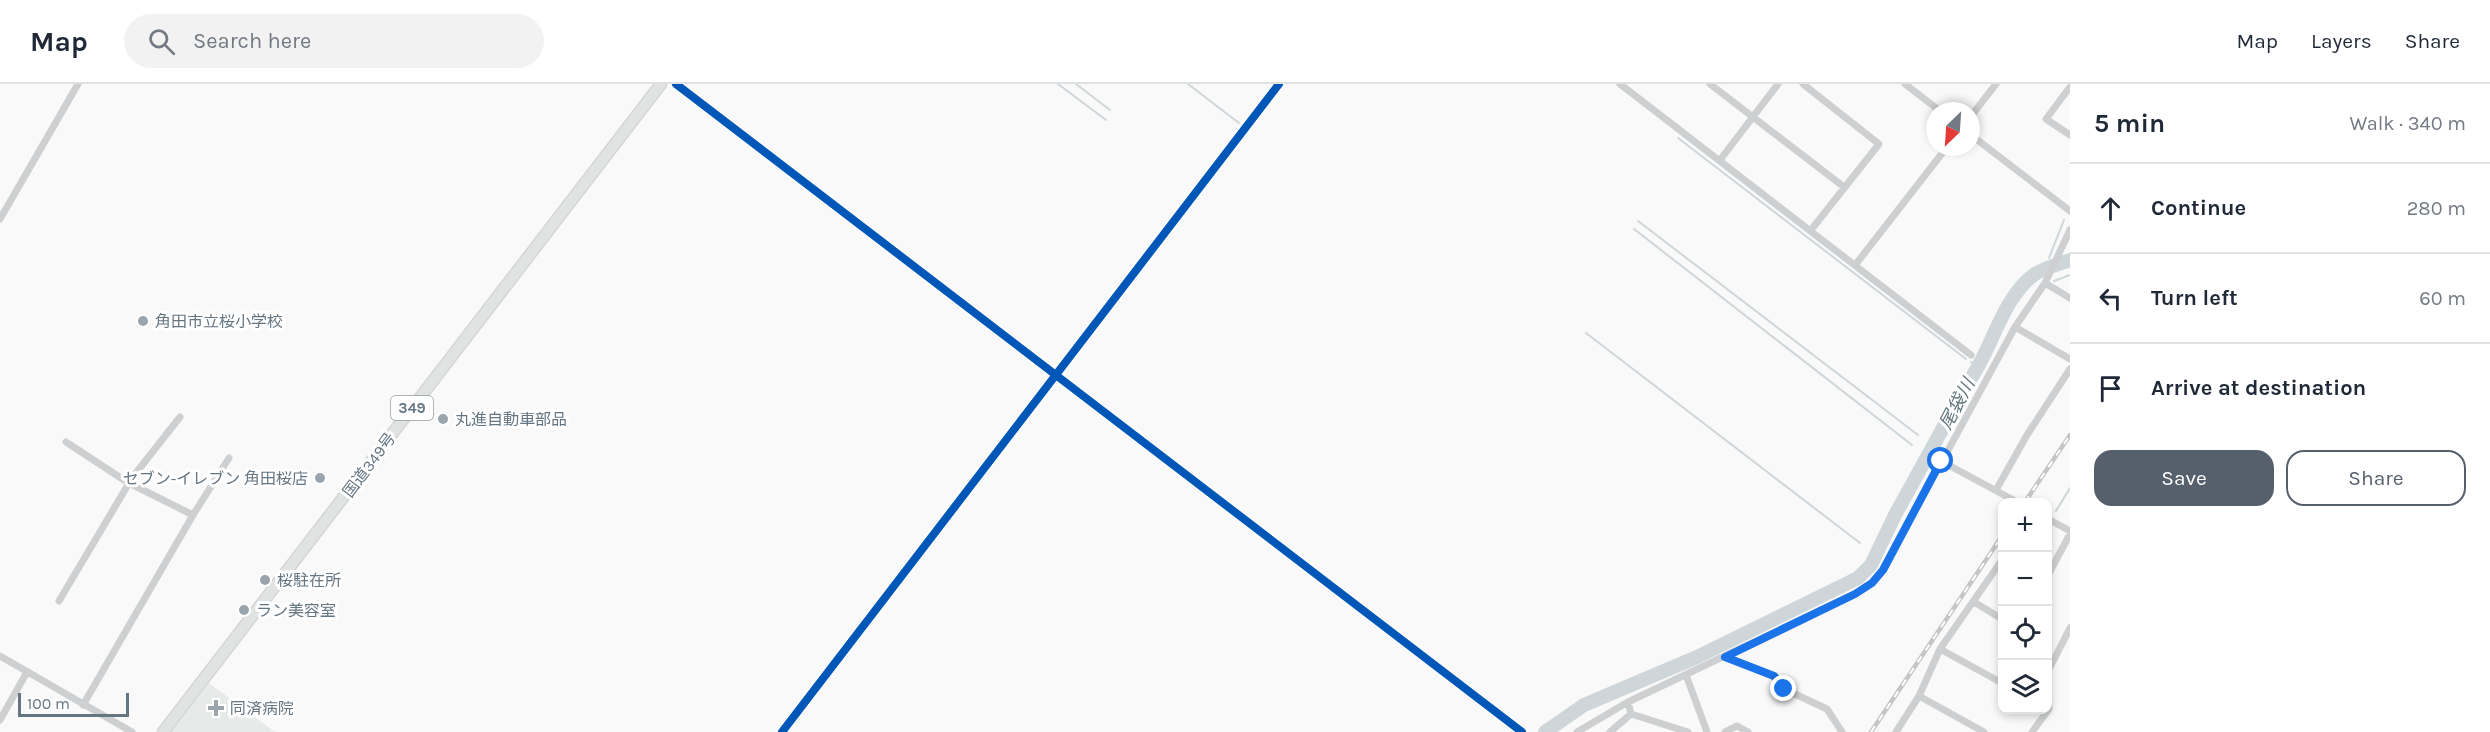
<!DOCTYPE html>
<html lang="en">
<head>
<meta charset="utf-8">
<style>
	:root { --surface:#fff; --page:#f2f2f3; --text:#1f2937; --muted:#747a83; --line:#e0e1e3; --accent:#56606c }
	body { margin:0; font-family:Karla,"Noto Sans JP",sans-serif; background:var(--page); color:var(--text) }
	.controls { position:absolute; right:18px; bottom:18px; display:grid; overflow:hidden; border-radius:12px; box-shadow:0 3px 9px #0003 }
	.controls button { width:54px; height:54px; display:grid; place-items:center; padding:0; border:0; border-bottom:2px solid var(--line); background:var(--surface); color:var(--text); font:30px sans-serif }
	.compass { position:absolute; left:1926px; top:18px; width:54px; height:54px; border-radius:50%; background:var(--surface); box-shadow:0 3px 9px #0003; rotate:205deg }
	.scale { position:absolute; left:18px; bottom:15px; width:111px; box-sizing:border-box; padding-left:6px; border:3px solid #657683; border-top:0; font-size:16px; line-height:21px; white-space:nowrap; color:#657683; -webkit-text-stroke:4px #fff; paint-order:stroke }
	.stop { position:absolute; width:18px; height:18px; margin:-14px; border:4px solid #1a73e8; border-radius:50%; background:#fff }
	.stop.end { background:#1a73e8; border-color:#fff; box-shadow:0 2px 6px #0008 }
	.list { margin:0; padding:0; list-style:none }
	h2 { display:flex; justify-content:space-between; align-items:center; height:78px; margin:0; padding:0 24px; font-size:26px }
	h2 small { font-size:20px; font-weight:400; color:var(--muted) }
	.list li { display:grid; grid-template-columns:39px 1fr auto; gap:18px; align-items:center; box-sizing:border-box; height:90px; padding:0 24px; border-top:2px solid var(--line) }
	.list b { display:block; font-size:22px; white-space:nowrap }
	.list em { font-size:20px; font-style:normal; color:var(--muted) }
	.actions { display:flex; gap:12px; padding:18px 24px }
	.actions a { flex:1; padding:14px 0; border:2px solid var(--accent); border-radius:18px; text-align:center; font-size:21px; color:var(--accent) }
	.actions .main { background:var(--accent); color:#fff }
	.icon { flex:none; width:33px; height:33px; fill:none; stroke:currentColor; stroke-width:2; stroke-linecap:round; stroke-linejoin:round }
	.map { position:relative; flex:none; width:2070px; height:648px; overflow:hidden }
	header { display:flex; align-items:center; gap:36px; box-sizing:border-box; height:84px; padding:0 30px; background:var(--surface); border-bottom:2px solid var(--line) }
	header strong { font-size:28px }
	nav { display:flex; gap:33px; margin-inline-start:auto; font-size:21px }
	.search { width:420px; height:54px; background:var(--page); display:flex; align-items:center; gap:15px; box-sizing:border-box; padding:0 21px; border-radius:33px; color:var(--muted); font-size:22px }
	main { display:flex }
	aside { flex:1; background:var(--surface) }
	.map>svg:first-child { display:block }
	.built { fill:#e8e9e9 }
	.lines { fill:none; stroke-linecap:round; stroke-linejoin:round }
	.stream { stroke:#ced6d9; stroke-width:2 }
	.river { stroke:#ced6d9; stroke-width:14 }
	.highway-casing { stroke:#d5d6d6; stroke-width:13 }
	.minor { stroke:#cecfd0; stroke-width:7 }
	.highway { stroke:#e1e2e2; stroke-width:10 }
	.rail-casing { stroke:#c3c5c6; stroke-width:4.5 }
	.rail { stroke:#fff; stroke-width:2; stroke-dasharray:7; stroke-linecap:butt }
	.cycleway-casing { stroke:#fff; stroke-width:11 }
	.cycleway { stroke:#0057b8; stroke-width:8 }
	.route { stroke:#1a73e8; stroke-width:8 }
	.poi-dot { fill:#99a4ac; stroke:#fff; stroke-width:2 }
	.labels { text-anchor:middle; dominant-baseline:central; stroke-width:6; stroke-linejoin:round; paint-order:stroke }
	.shield { fill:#fff; stroke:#939fa8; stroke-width:1.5 }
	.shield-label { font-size:15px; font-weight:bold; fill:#657683 }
	.poi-label { font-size:16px; fill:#657683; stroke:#fff; text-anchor:start }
	.street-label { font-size:16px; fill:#657683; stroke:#fff }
	.water-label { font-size:18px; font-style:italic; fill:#60757c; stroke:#fff }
</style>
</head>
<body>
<header>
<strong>Map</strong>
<div class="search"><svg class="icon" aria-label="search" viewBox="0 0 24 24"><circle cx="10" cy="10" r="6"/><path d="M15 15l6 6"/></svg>Search here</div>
<nav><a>Map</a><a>Layers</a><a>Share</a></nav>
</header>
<main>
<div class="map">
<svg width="2070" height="648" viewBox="0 0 2070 648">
	<rect width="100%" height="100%" fill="#f9f9f9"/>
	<path class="built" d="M209,599L275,648H171Z"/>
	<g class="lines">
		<path class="stream" d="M1058,0L1106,36
			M1076,0L1110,26
			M1188,0L1239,39
			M1678,54L1966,275
			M1638,137L1918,351
			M1634,145L1912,361
			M2049,174L2064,136
			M2043,187L2046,181
			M2054,197L2070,191
			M1586,249L1860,459
			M1971,278L1979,283
			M2056,427L2070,404"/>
		<path class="river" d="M1545,648L1584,621L1697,573L1858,494L1871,481L1895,431L1969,297C1992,266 2002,213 2035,190C2044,184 2059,180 2070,176"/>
		<g class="highway-casing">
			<path id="highway" d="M163,648L661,0"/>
		</g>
		<path class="minor" d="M676,0L1522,648
			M1620,0L1971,271
			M1710,0L1844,103
			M1803,0L1879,60L1811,146
			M1905,0L1940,27
			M2070,3L2046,35L2070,51
			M1971,32L1996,0
			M1971,51L2070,127
			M1720,76L1778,0
			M0,135L78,0
			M1856,180L1947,63
			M2045,199L2070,214
			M2015,243L2070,275
			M66,358L127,398L193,431
			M1941,377L2017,418
			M1996,406L2027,351L2070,285
			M2048,435L2070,447
			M2048,491L2070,450
			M59,517L132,394L180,333
			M1974,518L2002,535
			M1940,565L2002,599
			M0,572L132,648
			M1725,573L1775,592L1784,605L1827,625L1842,648
			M2048,587L2070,544
			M1686,591L1707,648
			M1919,612L1984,648
			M1628,618L1631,630L1688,648
			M83,621L193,431L229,374
			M0,636L27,588
			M782,648L1279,0
			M1577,648L1628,618L1855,510L1872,499L1883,486L2015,243L2045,199L2070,146
			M1610,648L1631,630
			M1725,648L1737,642L1748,648
			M1896,648L1919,612L1940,565L2002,476
			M2032,648L2049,625L2048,609"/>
		<use href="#highway" class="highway"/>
		<g class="rail-casing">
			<path id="rail" d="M2025,418L2070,351
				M1871,648L2002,452"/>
		</g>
		<use href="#rail" class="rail"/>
		<g class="cycleway-casing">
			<path id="cycleway" d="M676,0L1522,648
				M782,648L1279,0"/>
		</g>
		<use href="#cycleway" class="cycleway"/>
	</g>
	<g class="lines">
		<path class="route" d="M1784,605L1774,592L1725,573L1855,510L1872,499L1883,486L1941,377"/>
	</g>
	<g class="poi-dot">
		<circle cx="143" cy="237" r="6"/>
		<circle cx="443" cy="335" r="6"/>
		<circle cx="320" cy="394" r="6"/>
		<circle cx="265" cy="496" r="6"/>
		<circle cx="244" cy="526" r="6"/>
		<path d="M213 615h6v6h6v6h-6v6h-6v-6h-6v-6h6z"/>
	</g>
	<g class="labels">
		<rect class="shield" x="391" y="312" width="42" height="24" rx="4.5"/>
		<g class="shield-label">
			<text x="412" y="324">349</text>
		</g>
		<g class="poi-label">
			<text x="155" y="237">角田市立桜小学校</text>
			<text x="455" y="335">丸進自動車部品</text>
			<text x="308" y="394" text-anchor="end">セブン-イレブン 角田桜店</text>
			<text x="277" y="496">桜駐在所</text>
			<text x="256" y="526">ラン美容室</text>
			<text x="230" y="624">同済病院</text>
		</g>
		<g class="street-label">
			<text transform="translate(369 381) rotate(-53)">国道349号</text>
		</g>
		<g class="water-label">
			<text transform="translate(1957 320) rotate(-62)">尾袋川</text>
		</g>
	</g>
</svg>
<div class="controls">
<button>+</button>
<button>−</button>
<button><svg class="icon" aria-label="locate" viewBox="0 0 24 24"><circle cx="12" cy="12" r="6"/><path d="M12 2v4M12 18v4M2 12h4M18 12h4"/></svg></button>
<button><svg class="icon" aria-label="layers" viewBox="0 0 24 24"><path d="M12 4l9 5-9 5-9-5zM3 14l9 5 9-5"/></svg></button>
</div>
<svg class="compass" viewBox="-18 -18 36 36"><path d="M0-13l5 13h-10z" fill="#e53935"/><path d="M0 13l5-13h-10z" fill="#747a83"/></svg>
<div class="scale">100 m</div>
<div class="stop" style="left:1941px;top:377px"></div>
<div class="stop end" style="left:1784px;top:605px"></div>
</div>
<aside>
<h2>5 min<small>Walk · 340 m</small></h2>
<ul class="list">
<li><svg class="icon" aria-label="ahead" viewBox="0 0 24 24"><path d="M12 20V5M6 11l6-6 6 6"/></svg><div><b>Continue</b></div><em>280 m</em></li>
<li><svg class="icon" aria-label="left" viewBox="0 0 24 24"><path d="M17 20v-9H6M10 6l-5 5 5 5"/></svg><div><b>Turn left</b></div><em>60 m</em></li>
<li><svg class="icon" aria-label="arrive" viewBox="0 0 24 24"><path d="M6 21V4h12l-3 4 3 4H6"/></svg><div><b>Arrive at destination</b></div></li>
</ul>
<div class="actions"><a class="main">Save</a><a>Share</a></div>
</aside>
</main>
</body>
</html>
